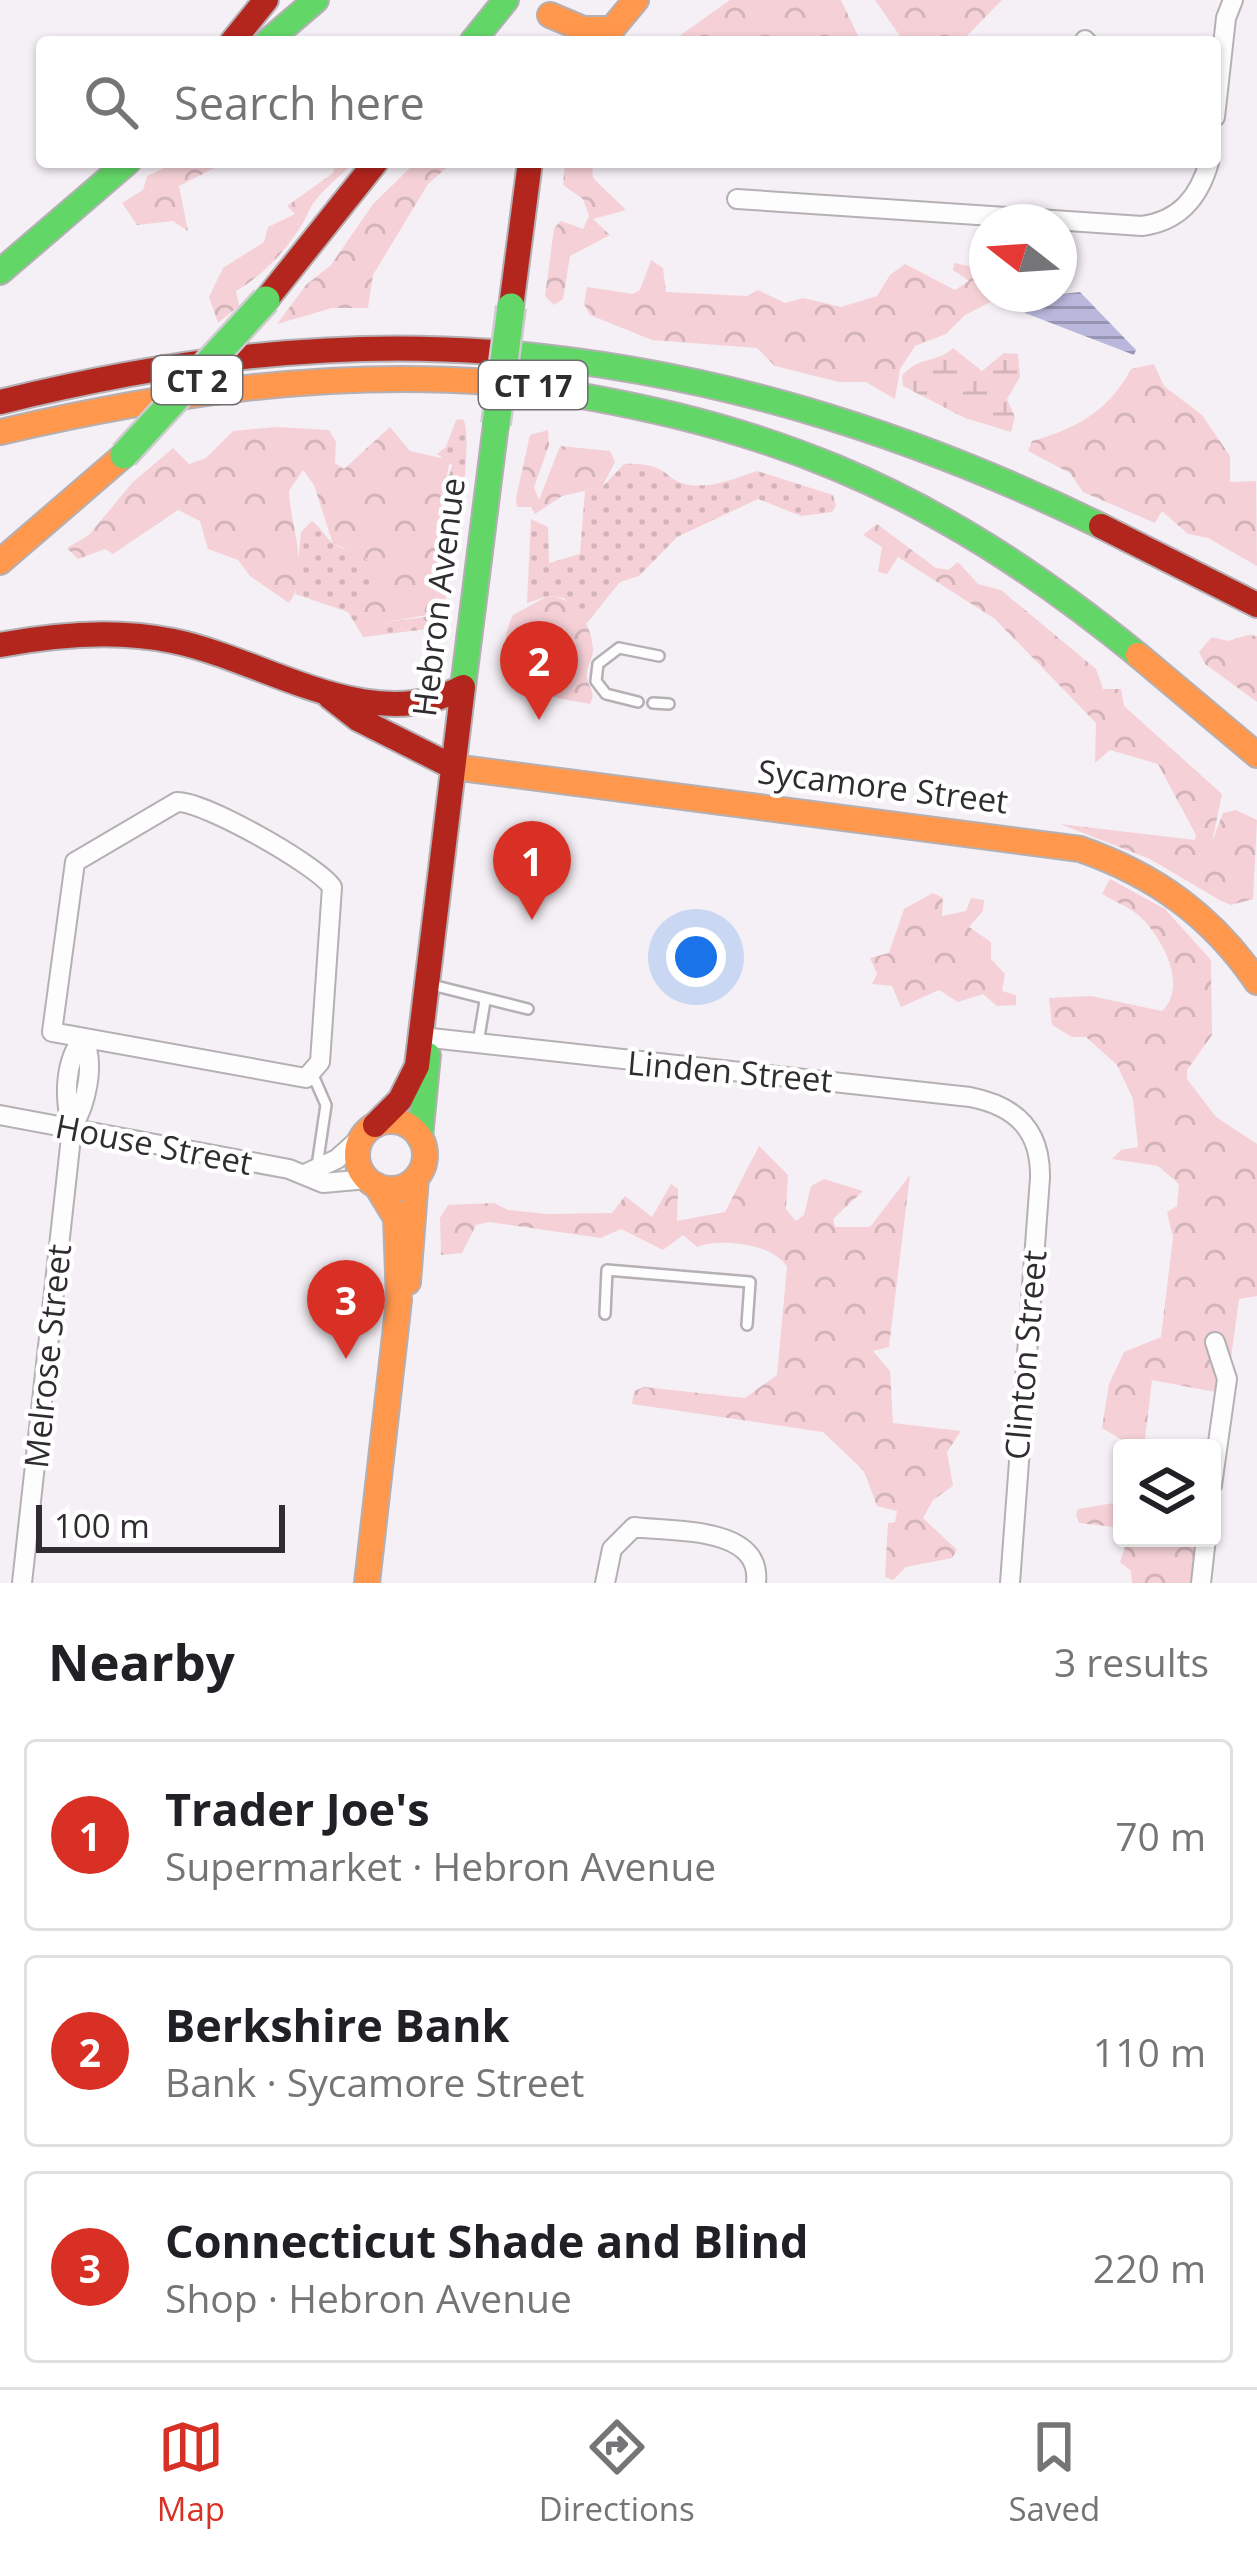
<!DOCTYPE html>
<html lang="en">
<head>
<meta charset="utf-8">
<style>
	:root { --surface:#fff; --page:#f6f6f6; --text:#202124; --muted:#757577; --line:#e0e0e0; --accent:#d93025 }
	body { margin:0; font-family:"Open Sans",sans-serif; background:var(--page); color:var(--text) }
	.controls { position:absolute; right:36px; bottom:36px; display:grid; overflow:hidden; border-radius:12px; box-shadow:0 3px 9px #0004 }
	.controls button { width:108px; height:108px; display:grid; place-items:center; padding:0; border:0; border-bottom:3px solid var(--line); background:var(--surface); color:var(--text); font:60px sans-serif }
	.compass { position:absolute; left:969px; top:204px; width:108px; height:108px; border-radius:50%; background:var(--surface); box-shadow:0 3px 9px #0004; rotate:287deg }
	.scale { position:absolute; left:36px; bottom:30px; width:249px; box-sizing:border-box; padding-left:12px; border:6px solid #302d30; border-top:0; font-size:33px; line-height:42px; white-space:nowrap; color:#302d30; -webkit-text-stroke:9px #fff; paint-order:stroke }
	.you { position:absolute; left:696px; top:957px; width:42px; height:42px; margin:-30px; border:9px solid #fff; border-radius:50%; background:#1a73e8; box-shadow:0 0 0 18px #1a73e833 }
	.badge { display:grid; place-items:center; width:78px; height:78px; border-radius:50%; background:var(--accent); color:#fff; font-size:39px; font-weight:700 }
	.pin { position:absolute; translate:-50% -99px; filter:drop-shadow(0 3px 6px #0008) }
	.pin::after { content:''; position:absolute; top:63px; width:42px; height:36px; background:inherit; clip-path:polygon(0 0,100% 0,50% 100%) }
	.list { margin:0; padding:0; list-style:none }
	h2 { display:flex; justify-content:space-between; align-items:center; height:156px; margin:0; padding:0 48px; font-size:51px }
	h2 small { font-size:39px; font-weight:400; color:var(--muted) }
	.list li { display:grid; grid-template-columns:78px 1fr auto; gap:36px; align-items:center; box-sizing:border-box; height:192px; margin:0 24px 24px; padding:0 24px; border:3px solid var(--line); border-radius:12px }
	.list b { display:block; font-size:45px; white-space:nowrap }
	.list p { margin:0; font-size:39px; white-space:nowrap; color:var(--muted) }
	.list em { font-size:39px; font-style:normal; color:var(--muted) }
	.icon { flex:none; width:66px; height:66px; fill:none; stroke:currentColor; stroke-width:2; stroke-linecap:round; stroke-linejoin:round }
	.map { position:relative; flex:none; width:1257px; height:1583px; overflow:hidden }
	.search { position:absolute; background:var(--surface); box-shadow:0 3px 9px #0004; left:36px; right:36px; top:36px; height:132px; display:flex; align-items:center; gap:30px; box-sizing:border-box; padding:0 42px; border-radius:12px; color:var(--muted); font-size:45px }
	.sheet { height:804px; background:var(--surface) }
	nav { display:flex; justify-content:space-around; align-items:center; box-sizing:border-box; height:168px; border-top:3px solid var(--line); background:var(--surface); font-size:33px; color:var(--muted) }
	nav a { display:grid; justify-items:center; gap:6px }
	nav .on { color:var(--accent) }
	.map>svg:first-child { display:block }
	.grass { fill:url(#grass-dots) }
	.forest { fill:url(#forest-crowns) }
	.wetland { fill:url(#wetland-marsh) }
	.water { fill:url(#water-rules) }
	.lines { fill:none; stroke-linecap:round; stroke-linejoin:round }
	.lane-casing { stroke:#b4b0b3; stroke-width:14 }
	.street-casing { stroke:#b4b0b3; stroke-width:22 }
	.fast-casing { stroke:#b4b0b3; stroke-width:28 }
	.slow-casing { stroke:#b4b0b3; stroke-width:28 }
	.jam-casing { stroke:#b4b0b3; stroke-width:28 }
	.lane { stroke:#fefdfe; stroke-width:9 }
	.street { stroke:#fefdfe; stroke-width:18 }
	.fast { stroke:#63d668; stroke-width:24 }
	.slow { stroke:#ff974d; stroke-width:24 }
	.jam { stroke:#b3261e; stroke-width:24 }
	.fast-bridge-casing { stroke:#cecbce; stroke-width:32; stroke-linecap:butt }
	.fast-bridge { stroke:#63d668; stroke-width:27 }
	.labels { text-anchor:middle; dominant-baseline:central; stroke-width:9; stroke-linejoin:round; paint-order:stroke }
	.shield { fill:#fff; stroke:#6e6c6e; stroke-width:3 }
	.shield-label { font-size:30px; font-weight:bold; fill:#302d30 }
	.street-label { font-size:33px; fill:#302d30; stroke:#fff }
</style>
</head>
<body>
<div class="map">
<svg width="1257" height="1583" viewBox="0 0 1257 1583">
	<defs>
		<pattern id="grass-dots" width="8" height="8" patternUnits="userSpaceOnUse" patternTransform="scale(3)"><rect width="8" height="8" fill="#f5d1d7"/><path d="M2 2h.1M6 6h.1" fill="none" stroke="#d2b4b9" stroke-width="1.8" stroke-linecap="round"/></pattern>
		<pattern id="forest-crowns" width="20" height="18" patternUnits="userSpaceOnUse" patternTransform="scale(3)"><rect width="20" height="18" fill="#f5d1d7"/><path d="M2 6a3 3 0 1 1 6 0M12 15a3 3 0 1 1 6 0" fill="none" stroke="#d2b4b9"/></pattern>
		<pattern id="wetland-marsh" width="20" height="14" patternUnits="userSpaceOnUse" patternTransform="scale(3)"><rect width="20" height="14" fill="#f5d1d7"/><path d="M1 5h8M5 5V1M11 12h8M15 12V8" fill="none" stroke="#d2b4b9"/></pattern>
		<pattern id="water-rules" width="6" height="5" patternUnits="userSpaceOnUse" patternTransform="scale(3)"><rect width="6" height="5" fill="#b9b7dc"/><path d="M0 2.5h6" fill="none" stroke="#9795b3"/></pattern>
	</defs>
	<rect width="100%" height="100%" fill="#f5f0f5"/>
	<path class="grass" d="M463,419C476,437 450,606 436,628L363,637L348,612L295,594L301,532L312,521C322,528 329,544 339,547C349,551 357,548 366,556C391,579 353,610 364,636L387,622L425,617L439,601L432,564L445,527L442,502L452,465L437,454L446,447L456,420Z
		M624,464C671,462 663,481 689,485C715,488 736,478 757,471L833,495L836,506L832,512L801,516L758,499L677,537L639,576L620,582L586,624L564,598L548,596L527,603L531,519L548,527L549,563L580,554L585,491L602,487Z"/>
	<path class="forest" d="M730,0H841L861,42H671Z
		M875,0H1002L961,42H904Z
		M177,162H226L179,186L188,231L173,221L137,225L122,203L143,190L147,176Z
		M336,162H354C341,176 317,193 309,211C296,240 266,274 236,291L239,306L218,323L209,297L223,268L264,242L268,227L295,214L287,206L333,173Z
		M416,162H453L428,184L373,275L368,308H332L277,324L306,285L331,265L373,204Z
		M565,162H592L593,178L626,210L593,219L610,235L570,256L563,299L554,305L545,296L554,228L561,221L583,229L589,216L583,199L563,185Z
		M651,260L663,268L666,292L747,296L758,290L785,303L803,298L841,307L877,296L890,275L905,264L955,290L969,281L953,270L954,263L987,270V294H1006L965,315L946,334L915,346L900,369L895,399L866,382H839L775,366L757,348L652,340L590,315L584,304L587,287L633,294L640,290Z
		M1154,364L1164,386L1202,415L1230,456V482L1256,481L1257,566L1208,538L1188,534L1162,511L1155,523L1083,492L1070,473L1028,451L1032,441C1077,429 1110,409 1131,369Z
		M276,427L329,430L336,442L335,463L344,469L390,427L410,451L450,460L442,502L445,527L432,564L439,601L433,614L387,622L364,637C344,591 417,572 333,544L314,485L303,470L289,491C290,526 311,571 289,603L250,576L238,560L208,549L200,521L178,510L113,554L105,549L78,559L67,548L89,535L132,483L173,448L189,464L206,458L233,431Z
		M548,430L549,445L534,487L539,500L560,446L610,451L615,462L602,487L562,496L535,514L531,507H517L516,498L530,435Z
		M877,524L936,568L948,570L958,562L978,584L1001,590L1096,669L1103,689H1121L1124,706L1222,794L1212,842L1223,813L1236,810L1257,820L1253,899L1231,905L1221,901L1150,859L1060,824L1195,840L1196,835L1158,764L1110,750L1095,763L1096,723L995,619L898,557L887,574L878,572L882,547L863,535Z
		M548,596C575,597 592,624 593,650C593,660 585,668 587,678C590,691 596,692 590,704L552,697C529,665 489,666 513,615Z
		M1248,635L1257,636V702L1205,664L1199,652L1212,637L1228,641Z
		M1110,879L1165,909L1211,960L1212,1035L1187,1070V1079L1216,1117L1257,1144V1296L1239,1299L1226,1394L1152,1380L1144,1448H1122V1528L1079,1523L1076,1515L1078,1509L1114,1503L1122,1440L1102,1428L1109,1384L1124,1352L1161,1337L1173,1237L1167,1212L1177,1206L1179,1184L1158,1166L1112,1159L1121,1150L1138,1147L1133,1099L1117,1065L1086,1037H1072L1052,1025L1049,998L1091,996L1162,1011C1189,986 1161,934 1137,914C1127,906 1113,901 1102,894Z
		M933,893L943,898L942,916L966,911L971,898L984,900L983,911L969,927L991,942V959L1005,974L1002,991L1016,995V1005L997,1006L983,994L958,1002L939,990L901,1007L892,986L872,984L877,974L870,958L889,953L904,909Z
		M759,1146L788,1175L786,1209L796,1221L804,1215L811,1186L824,1179L863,1191L833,1219L835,1227H870L910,1175L889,1347L873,1351L890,1371L893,1423L961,1431L947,1452L953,1486L933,1500L923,1518L957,1550L952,1558L906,1567L893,1580L885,1577L888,1523L895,1522L897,1511L877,1506L864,1471L823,1432L632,1404L634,1391L644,1387L745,1398L777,1375L787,1267C773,1243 720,1238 697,1247L683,1235L663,1250L621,1229L601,1238L489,1222L476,1225L462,1253L441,1255L440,1218L448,1205L494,1203L508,1210L547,1214L612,1213L625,1196L652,1217L671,1184L678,1189L677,1221L725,1212Z
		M1128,1538L1196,1544L1195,1583H1132L1131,1571L1120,1562Z"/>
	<path class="wetland" d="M953,348L982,371L1004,353L1018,354L1020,377L1007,399L1015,417L1011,432L965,418L903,386L902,376C918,356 938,363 953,348Z"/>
	<path class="water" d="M1080,292L1136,350L1134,355L1025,313V303L1036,297Z"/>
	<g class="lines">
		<g class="lane-casing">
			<path id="lane" d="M638,702L606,694L596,681L598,664L619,648L659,656
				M653,703L669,704
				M428,984L528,1009
				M478,1043L485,1001
				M312,1073L326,1105L317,1166
				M605,1314L607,1270L750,1282L747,1325"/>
		</g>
		<g class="street-casing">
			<path id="street" d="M1085,40L1087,42
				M1215,117L1226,18L1233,0
				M737,199L1142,226C1179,221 1199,198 1209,162
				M177,802C204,801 317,865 332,887L320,1062L306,1078L52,1032L75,862Z
				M422,1037L970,1097C1016,1106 1041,1130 1040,1178L1010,1583
				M0,1115L289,1169L323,1183L368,1179
				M72,1128C86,1104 96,1064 83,1038
				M307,1173L337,1159L367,1132
				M1212,1485L1227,1379L1215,1342
				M22,1583L72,1128C64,1099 64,1062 83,1038
				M605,1583L612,1549L634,1527C674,1532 762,1526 756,1583
				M1201,1583L1206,1538"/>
		</g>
		<g class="fast-casing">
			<path id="fast" d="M267,42L316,0
				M472,42L506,0
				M0,272L128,162
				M492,352C707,369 907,431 1101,526
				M491,382C758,417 928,484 1138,655
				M463,687L496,424
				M420,1138L428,1055"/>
		</g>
		<g class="slow-casing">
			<path id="slow" d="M550,15L583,29H609
				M601,42L636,0
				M0,432C163,394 324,370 491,382
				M0,562L124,455
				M1138,655L1257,755
				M453,767L1080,849C1155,875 1212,916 1257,982
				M357 1155a34 34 0 1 1 68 0a34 34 0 1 1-68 0Z
				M408,1282L416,1178
				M367,1583L399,1300L396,1218L376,1185"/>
		</g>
		<g class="jam-casing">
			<path id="jam" d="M232,42L266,0
				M266,300L376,162
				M511,307L530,162
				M0,402C162,362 324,339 492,352
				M1101,526L1257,605
				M0,645C57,634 117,629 173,641C266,660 371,738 463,687
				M330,697L358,719L453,767
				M375,1125L400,1100L417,1066L463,687"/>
		</g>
		<use href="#lane" class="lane"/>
		<use href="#street" class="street"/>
		<use href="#fast" class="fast"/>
		<use href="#slow" class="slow"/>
		<use href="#jam" class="jam"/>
		<g class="fast-bridge-casing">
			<path id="fast-bridge" d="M496,424L511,307
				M124,455L266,300"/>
		</g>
		<use href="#fast-bridge" class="fast-bridge"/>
	</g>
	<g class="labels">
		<g class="shield">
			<rect x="152" y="356" width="90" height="48" rx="9"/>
			<rect x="479" y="361" width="108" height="48" rx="9"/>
		</g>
		<g class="shield-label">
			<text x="197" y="380">CT 2</text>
			<text x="533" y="385">CT 17</text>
		</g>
		<g class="street-label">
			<text transform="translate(438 597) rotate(-83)">Hebron Avenue</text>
			<text transform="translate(883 786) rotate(7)">Sycamore Street</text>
			<text transform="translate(730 1071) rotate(5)">Linden Street</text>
			<text transform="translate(154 1144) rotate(11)">House Street</text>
			<text transform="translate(1025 1355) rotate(-85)">Clinton Street</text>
			<text transform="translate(47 1356) rotate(-84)">Melrose Street</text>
		</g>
	</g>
</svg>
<div class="controls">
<button><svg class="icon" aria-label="layers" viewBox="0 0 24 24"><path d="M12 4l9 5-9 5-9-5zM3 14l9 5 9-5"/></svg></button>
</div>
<svg class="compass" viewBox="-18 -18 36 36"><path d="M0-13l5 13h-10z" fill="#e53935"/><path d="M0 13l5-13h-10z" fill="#757577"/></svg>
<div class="scale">100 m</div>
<div class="you"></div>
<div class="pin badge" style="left:532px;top:920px">1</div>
<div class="pin badge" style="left:539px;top:720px">2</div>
<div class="pin badge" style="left:346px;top:1359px">3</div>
<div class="search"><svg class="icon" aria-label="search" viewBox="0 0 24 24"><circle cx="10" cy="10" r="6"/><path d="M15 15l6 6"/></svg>Search here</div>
</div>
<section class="sheet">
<h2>Nearby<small>3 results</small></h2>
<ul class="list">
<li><span class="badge">1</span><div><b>Trader Joe's</b><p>Supermarket · Hebron Avenue</p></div><em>70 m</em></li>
<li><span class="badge">2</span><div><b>Berkshire Bank</b><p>Bank · Sycamore Street</p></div><em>110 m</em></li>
<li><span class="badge">3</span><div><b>Connecticut Shade and Blind</b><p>Shop · Hebron Avenue</p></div><em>220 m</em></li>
</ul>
</section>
<nav>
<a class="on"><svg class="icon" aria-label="map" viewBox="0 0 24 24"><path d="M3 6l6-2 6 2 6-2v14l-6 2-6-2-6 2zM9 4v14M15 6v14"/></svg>Map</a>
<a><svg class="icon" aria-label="directions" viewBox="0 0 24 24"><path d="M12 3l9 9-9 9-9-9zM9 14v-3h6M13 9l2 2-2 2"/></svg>Directions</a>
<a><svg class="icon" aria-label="saved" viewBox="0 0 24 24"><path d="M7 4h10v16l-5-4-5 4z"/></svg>Saved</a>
</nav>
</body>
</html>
